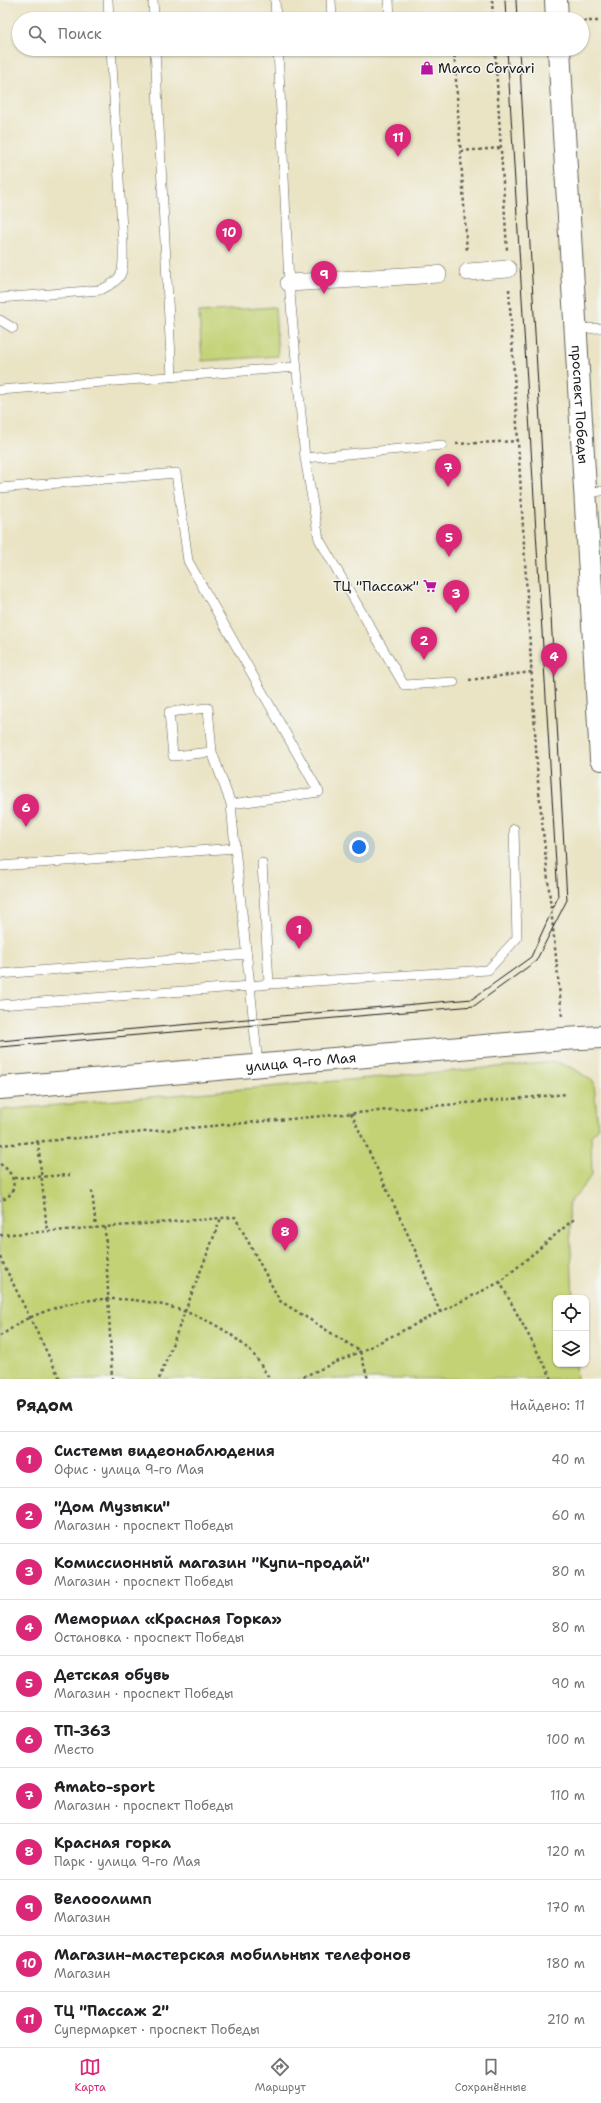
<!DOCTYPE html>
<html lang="ru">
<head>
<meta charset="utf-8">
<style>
	:root { --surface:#fff; --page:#f2f2f2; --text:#202124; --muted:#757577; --line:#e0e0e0; --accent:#db2777 }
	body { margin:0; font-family:"Shantell Sans",sans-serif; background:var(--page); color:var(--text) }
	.controls { position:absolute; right:12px; bottom:12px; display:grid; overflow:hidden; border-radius:8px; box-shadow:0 1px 3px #0004 }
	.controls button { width:36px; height:36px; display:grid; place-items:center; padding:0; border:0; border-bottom:1px solid var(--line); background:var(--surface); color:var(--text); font:20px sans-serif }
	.you { position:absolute; left:359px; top:847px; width:14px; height:14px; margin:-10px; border:3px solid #fff; border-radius:50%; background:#1a73e8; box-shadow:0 0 0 6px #1a73e833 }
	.badge { display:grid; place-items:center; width:26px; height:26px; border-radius:50%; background:var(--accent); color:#fff; font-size:13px; font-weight:700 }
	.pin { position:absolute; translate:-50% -33px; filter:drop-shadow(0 1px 2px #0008) }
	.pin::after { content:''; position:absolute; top:21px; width:14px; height:12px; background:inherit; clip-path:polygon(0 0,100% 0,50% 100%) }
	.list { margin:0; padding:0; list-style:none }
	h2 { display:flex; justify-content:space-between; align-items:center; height:52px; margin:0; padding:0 16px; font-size:17px }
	h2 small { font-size:13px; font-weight:400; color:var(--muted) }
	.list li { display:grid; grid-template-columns:26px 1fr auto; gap:12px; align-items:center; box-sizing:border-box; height:56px; padding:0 16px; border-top:1px solid var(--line) }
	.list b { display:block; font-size:15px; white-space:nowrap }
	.list p { margin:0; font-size:13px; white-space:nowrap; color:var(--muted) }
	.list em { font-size:13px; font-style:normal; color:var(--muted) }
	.icon { flex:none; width:22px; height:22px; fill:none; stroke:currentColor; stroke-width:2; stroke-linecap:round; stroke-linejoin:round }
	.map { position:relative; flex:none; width:601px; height:1379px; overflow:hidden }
	.search { position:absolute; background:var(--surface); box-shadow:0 1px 3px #0004; left:12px; right:12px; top:12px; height:44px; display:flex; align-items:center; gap:10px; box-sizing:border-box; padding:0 14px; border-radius:22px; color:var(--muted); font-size:15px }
	.sheet { height:668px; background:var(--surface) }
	nav { display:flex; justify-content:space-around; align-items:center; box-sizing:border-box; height:56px; border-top:1px solid var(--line); background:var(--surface); font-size:11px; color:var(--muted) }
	nav a { display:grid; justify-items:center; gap:2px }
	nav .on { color:var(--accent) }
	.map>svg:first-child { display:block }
	.green { fill:#c2d274; stroke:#6f7748 }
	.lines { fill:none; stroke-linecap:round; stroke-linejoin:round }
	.lane-casing { stroke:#646257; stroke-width:10 }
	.street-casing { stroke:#646257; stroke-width:18 }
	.secondary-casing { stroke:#646257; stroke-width:24 }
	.path { stroke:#646257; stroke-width:2.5; stroke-dasharray:3 3; stroke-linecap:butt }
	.lane { stroke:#fff; stroke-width:9 }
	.street { stroke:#fff; stroke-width:17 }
	.secondary { stroke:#fff; stroke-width:22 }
	.tram { stroke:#1c1c1c; stroke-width:1 }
	.labels { text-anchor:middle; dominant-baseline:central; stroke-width:3; stroke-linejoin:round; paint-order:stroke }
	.poi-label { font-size:14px; fill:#1c1c1c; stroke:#f6f6f2; text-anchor:start }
	.street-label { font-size:14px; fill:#1c1c1c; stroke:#f6f6f2 }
</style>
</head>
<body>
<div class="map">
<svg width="601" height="1379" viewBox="0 0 601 1379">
	<rect width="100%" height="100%" fill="#f6f6f2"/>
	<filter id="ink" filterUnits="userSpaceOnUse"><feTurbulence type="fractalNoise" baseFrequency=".025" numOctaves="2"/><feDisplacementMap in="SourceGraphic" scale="8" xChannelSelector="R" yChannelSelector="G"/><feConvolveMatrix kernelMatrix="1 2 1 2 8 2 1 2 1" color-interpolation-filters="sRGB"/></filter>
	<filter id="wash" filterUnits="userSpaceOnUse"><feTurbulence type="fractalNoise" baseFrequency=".012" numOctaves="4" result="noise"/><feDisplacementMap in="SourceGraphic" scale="16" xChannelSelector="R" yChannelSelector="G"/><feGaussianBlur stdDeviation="0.9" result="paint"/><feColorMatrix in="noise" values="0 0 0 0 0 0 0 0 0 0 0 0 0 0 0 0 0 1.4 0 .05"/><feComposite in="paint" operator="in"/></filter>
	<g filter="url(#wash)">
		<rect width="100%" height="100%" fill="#eae4c5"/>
		<path class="green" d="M275,307L278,356L202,361L199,312Z
			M555,1062L573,1068L594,1082L598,1129L591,1136L592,1175L569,1204L573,1298H556V1364H576L577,1379H0V1110Z"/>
	</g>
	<g filter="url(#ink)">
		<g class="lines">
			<g class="lane-casing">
				<path id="lane" d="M108,0L109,19
					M153,0L154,19
					M275,0L276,19
					M331,0L332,19
					M389,0L390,19
					M155,49L172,377
					M278,49L289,283L305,458L442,445
					M0,298L100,290C126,279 123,271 123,245L111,49
					M0,320L13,328
					M576,329L601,328
					M0,390L296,367
					M305,458L319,539L404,685L454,682
					M0,488L176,473L188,561L319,792L231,804L235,848L0,866
					M586,493L601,491
					M212,752L173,756L169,712L208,708L212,752L231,804
					M0,974L247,954
					M269,984L488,970L517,938L514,829
					M0,1005L250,986L235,848
					M258,1065L250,986L269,984L262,863"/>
			</g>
			<g class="street-casing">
				<path id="street" d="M468,272L508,269
					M289,283L438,274"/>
			</g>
			<g class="secondary-casing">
				<g id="secondary">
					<path d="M556,0L557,19"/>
					<path id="s1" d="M559,49L601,759"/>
					<path id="s2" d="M0,1088L563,1039L601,1037"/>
				</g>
			</g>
			<path class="path" d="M492,0L493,19
				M583,21H601
				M454,49L467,252
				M495,49L507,250
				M461,151L501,148
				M509,289L538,782L562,1016
				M456,444L518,441
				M469,680L532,672
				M351,1113L415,1250L440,1312
				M38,1142L47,1231
				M0,1145L567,1094
				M0,1164C16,1173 20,1194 0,1201
				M14,1178L70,1175
				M92,1191L96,1228
				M105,1227L112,1379
				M0,1235L235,1217L280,1301L360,1351L368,1379
				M0,1257L60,1379
				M0,1336C10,1330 20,1321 31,1317C43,1312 56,1307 69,1304C129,1289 210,1308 253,1354C259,1361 264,1371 270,1379
				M159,1379L221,1218
				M298,1379L366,1349L500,1282
				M552,1379L500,1282L574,1219"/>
			<use href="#lane" class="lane"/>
			<use href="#street" class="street"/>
			<use href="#secondary" class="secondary"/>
			<path class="tram" d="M505,0L506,19
				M516,0L517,19
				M0,1041L472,999L531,957L558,897L507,49
				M0,1047L474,1006L536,961L567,900L519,49"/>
		</g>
	</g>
	<defs>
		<g id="shop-bare" transform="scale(1.08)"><path d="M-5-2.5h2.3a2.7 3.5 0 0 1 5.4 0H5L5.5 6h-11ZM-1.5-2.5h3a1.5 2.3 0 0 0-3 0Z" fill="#b5179e" stroke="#f6f6f2" stroke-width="2.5" paint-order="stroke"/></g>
		<g id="supermarket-bare" transform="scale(1.08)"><path d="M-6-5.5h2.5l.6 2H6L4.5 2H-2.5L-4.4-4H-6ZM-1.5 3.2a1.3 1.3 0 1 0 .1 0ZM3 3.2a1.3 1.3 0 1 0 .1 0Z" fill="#b5179e" stroke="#f6f6f2" stroke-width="2.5" paint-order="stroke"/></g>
	</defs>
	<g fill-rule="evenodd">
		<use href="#shop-bare" x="427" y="68"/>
		<use href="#supermarket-bare" x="430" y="586"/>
	</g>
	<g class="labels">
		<g class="poi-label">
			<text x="438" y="68">Marco Corvari</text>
			<text x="419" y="586" text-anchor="end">ТЦ "Пассаж"</text>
		</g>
		<g class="street-label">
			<text stroke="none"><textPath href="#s1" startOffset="356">проспект Победы</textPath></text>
			<text stroke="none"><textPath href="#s2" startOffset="302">улица 9-го Мая</textPath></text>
		</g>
	</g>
</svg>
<div class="controls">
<button><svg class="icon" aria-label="locate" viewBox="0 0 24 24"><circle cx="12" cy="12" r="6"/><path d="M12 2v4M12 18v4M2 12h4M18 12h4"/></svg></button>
<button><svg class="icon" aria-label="layers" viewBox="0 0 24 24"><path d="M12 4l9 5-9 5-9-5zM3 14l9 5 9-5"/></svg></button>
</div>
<div class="you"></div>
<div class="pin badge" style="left:299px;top:949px">1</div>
<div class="pin badge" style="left:424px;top:660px">2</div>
<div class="pin badge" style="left:456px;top:613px">3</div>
<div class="pin badge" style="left:554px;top:676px">4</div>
<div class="pin badge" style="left:449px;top:557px">5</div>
<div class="pin badge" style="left:26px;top:827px">6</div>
<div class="pin badge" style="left:448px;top:487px">7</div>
<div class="pin badge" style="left:285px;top:1251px">8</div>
<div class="pin badge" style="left:324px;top:294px">9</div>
<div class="pin badge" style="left:229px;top:252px">10</div>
<div class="pin badge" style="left:398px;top:157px">11</div>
<div class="search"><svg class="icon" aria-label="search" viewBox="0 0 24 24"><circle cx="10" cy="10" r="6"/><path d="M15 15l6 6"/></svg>Поиск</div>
</div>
<section class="sheet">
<h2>Рядом<small>Найдено: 11</small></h2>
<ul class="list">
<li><span class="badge">1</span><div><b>Системы видеонаблюдения</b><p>Офис · улица 9-го Мая</p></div><em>40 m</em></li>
<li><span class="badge">2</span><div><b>&quot;Дом Музыки&quot;</b><p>Магазин · проспект Победы</p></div><em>60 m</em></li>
<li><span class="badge">3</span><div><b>Комиссионный магазин &quot;Купи-продай&quot;</b><p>Магазин · проспект Победы</p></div><em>80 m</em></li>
<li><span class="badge">4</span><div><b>Мемориал «Красная Горка»</b><p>Остановка · проспект Победы</p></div><em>80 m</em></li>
<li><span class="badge">5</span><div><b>Детская обувь</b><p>Магазин · проспект Победы</p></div><em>90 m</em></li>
<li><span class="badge">6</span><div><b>ТП-363</b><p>Место</p></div><em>100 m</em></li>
<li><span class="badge">7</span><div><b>Amato-sport</b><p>Магазин · проспект Победы</p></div><em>110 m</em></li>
<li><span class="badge">8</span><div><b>Красная горка</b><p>Парк · улица 9-го Мая</p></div><em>120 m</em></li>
<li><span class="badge">9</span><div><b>Велооолимп</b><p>Магазин</p></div><em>170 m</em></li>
<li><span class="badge">10</span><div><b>Магазин-мастерская мобильных телефонов</b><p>Магазин</p></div><em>180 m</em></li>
<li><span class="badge">11</span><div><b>ТЦ &quot;Пассаж 2&quot;</b><p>Супермаркет · проспект Победы</p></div><em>210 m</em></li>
</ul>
</section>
<nav>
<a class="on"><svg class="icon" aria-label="map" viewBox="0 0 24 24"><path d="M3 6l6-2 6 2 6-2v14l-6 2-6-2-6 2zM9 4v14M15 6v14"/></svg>Карта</a>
<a><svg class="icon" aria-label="directions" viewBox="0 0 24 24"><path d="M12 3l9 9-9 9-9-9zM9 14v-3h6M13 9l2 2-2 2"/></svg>Маршрут</a>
<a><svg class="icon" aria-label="saved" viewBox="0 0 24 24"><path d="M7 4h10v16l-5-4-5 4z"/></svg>Сохранённые</a>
</nav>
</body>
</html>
